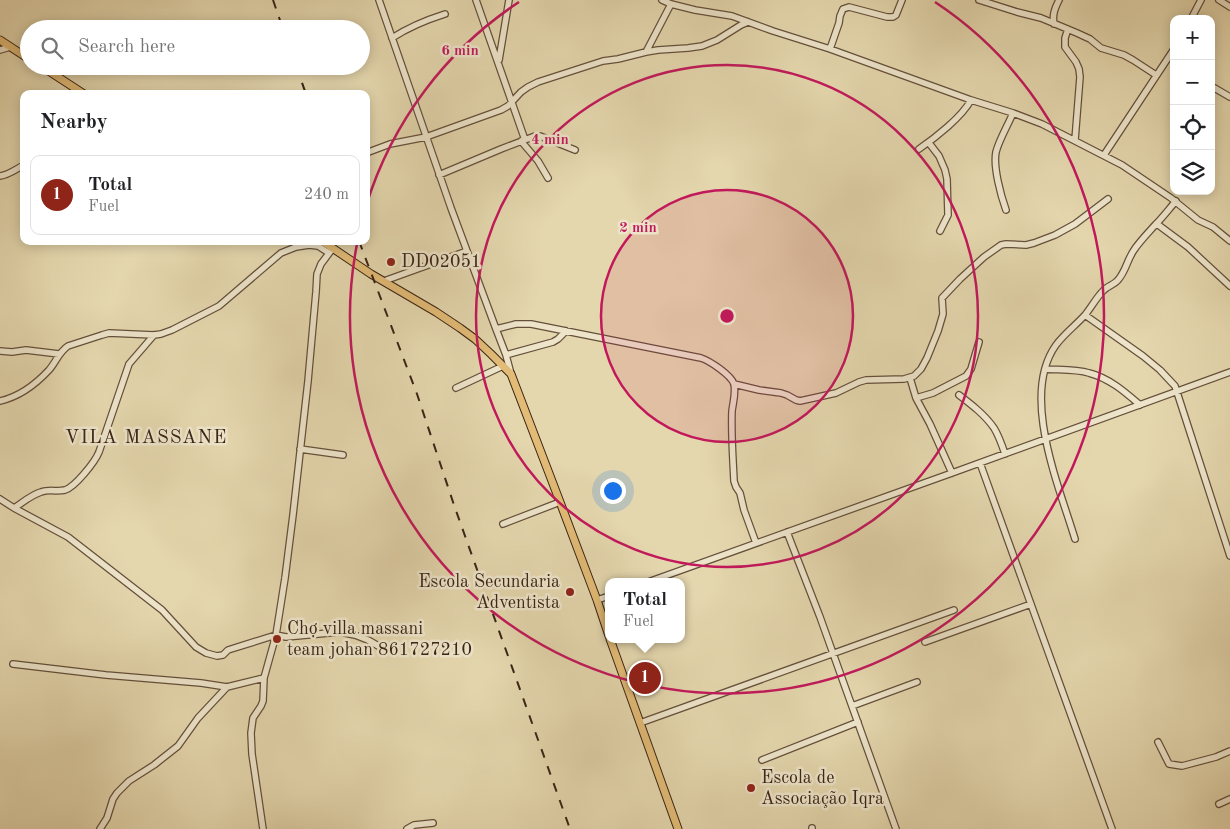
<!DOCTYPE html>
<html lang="en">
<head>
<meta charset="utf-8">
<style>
	:root { --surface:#fff; --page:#f2f2f2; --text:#202124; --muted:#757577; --line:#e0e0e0; --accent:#8f2418 }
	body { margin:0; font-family:"Old Standard TT",serif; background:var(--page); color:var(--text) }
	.controls { position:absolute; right:15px; top:15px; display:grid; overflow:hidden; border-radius:10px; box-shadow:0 2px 12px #0003 }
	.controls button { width:45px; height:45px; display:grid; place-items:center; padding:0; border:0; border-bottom:1px solid var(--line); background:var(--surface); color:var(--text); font:25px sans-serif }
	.you { position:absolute; left:612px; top:490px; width:18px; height:18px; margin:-12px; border:4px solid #fff; border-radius:50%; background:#1a73e8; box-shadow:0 0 0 8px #1a73e833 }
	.badge { display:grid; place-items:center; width:32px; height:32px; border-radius:50%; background:var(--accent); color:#fff; font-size:16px; font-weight:700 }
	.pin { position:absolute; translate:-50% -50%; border:2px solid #fff; box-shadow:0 1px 5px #0006 }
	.popup { position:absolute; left:605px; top:578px; width:80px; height:65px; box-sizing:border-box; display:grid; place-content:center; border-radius:10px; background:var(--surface); filter:drop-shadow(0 1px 4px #0005); font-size:16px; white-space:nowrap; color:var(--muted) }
	.popup b { font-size:19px; color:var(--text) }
	.popup::after { content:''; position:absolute; left:50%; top:100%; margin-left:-10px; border:10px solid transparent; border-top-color:var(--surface) }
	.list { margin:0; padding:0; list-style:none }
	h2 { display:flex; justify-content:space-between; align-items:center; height:65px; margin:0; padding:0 20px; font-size:21px }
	h2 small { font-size:16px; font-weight:400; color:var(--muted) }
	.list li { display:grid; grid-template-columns:32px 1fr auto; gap:15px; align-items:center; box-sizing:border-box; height:80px; margin:0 10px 10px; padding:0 10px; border:1px solid var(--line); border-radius:10px }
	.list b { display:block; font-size:19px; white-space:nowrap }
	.list p { margin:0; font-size:16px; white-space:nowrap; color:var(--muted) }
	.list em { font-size:16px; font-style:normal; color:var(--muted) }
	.icon { flex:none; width:28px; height:28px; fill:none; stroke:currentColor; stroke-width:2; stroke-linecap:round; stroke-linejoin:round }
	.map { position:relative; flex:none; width:1230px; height:829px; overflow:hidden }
	.search { position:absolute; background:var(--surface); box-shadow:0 2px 12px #0003; left:20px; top:20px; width:350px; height:55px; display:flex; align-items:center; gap:12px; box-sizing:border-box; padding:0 18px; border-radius:28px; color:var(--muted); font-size:19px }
	.panel { position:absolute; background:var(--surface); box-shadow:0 2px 12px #0003; left:20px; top:90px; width:350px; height:155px; border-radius:10px }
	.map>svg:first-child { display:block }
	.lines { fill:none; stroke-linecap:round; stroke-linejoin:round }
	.minor-casing { stroke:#64503b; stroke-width:8 }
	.major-casing { stroke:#392415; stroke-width:9 }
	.minor { stroke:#ede4ca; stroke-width:5.5 }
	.major { stroke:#e2bb76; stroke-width:7 }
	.rail { stroke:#392415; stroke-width:2; stroke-dasharray:9 9; stroke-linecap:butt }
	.ring { fill:none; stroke:#c2185b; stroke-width:2.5 }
	.poi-dot { fill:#8f2418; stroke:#ede4ca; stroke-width:2 }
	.labels { text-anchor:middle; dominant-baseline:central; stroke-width:5; stroke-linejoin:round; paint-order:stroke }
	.poi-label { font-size:18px; fill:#392415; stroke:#ede4ca; text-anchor:start }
	.neighbourhood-label { font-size:19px; letter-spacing:1px; fill:#392415; stroke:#ede4ca }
	.centre { fill:#c2185b; stroke:#ede4ca; stroke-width:2.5 }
	.ring-label { font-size:15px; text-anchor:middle; font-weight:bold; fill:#c2185b; stroke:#ede4ca; stroke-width:5; stroke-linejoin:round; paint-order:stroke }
</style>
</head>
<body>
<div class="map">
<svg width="1230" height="829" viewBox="0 0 1230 829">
	<rect width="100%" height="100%" fill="#e4d6ad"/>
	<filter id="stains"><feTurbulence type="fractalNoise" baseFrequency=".004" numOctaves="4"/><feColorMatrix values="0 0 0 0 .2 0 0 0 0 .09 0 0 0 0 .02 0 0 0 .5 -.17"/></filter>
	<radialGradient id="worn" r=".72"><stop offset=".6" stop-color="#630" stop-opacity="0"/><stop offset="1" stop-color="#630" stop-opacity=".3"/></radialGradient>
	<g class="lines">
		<g class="minor-casing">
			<path id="minor" d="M379,0L451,208L496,329L506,355L511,374
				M476,0L525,140
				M662,0L671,4L695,10L732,16L773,31L830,49L971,100L1013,113L1042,124L1122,165L1171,198L1198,220L1213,227L1230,241
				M979,0L1017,12L1041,18L1077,33L1090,39L1101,48L1124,55L1133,60L1156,75
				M1219,0L1230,7
				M1191,19L1201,0
				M1054,24C1052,15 1055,8 1059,0
				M1068,29L1065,38V47L1076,62L1079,69L1080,77L1075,140
				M392,38C409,27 426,20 445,14
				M830,49L839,23L840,16L843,9L849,7L887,17H893L896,15L902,0
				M0,50L10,47
				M646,52L671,4
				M499,60L509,0
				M1211,86L1230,97
				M521,141L538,161L548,178
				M929,143L939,156L945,170L947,179L948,215L940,231
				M919,149C935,138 962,117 971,100
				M366,153L390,144L426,137L501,110L508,106L521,92L528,87L538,82L603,61L618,59L646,52L658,50L688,48L702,46L717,40L741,25L748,22
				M1104,155L1174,49
				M439,175L501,149L535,136H540L575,150
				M0,176C9,175 16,169 24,165
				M1006,210C1001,196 993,167 996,152C999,140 1008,125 1013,113
				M1157,224L1188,247L1230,286
				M384,281L467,251
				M1085,315L1143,356L1160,370L1175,386L1230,556
				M496,329L516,324H531L701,358C710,361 731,375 734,384C736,393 733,403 732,411C731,434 733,458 734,481L736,487L740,493L744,510L756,543
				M0,351L12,352L26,350L59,354
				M506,355L553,342L558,339L566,331
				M1045,369C1060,370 1076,369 1089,373C1109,378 1125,392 1140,405
				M910,378L916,398L930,424L952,473
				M734,384L759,390L781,393L787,395L796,400L800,401L836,393L859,382L866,380L904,379L914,376L921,369L927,358L938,331L943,314L942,298L960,279L984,257L1001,245L1006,244L1026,245L1034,243L1055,235L1075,224L1108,199
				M456,388L503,366
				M959,395C972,405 985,415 994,428C999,436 1002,445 1005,454
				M916,398L933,393L966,376L971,369L979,342
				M0,401C18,397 36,384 49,370C56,362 59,352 68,346L102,335L109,333L154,335L161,334L172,330L219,306L281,253L296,247L309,245L318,246L329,253
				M300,449L343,455
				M980,463L1112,829
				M0,499L14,508L68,537L162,610L196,647L206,653L217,656L223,655L228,650L276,635L286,637L340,632L355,635L368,640L387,651
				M14,508C22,503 31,495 41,492C49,489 57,492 65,490C75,487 95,462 99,452L129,364L154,335
				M503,524L560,502
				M787,532L820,617L896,829
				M1075,539C1059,486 1020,395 1056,345C1065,333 1075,326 1085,315C1091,308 1096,298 1103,291C1107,286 1114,285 1118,280C1126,271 1127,260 1134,250C1140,241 1148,233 1156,224C1163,217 1169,209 1176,201
				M648,582L952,473L1230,372
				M597,600L609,596
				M925,642L1031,604
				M13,664L106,675L201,683L227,687L264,678
				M852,706L917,682
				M640,723L954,610
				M1158,742L1169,764L1182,766L1216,757L1230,751
				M762,760L858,722
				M1219,804L1230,799
				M812,828V829
				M100,829L107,818L113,799L117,793L129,781L154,765L178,746L198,718L227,687
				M263,829L252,754L251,733L253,718L261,706L263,701L264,678L276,635L285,578L293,515L308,381L316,292L317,274L321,264L333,248
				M407,829L414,825L433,823"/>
		</g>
		<g class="major-casing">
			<path id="major" d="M0,40L29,59
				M41,66L84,94
				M322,241L371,274L436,312L460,328L475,339L491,354L511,374L560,502L597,600L609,636
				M610,639L678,829"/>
		</g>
		<use href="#minor" class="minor"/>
		<use href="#major" class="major"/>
		<path class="rail" d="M273,0L283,29
			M296,66L306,94
			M359,241L417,394L455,508L570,829"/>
	</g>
	<circle cx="727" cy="316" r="126" fill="#c2185b" fill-opacity=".12"/>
	<g class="ring">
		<circle cx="727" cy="316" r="126"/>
		<circle cx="727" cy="316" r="251"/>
		<path d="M366 206A377 377 0 0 1 519 2M935 2A377 377 0 1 1 357 244"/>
	</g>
	<g class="poi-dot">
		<circle cx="391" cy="262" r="5"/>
		<circle cx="570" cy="592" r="5"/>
		<circle cx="277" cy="639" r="5"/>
		<circle cx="751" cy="788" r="5"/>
	</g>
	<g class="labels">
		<g class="poi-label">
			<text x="401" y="262">DD02051</text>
			<text x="560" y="582" text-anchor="end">Escola Secundaria<tspan x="560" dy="21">Adventista</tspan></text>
			<text x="287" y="629">Chợ villa massani<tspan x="287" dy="21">team johan 861727210</tspan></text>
			<text x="761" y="778">Escola de<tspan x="761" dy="21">Associação Iqra</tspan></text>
		</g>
		<g class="neighbourhood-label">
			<text x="146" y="438">VILA MASSANE</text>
		</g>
	</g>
	<circle cx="727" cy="316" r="8" class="centre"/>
	<g class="ring-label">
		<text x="460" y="55">6 min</text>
		<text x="550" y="144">4 min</text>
		<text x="638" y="232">2 min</text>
	</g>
	<rect width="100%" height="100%" filter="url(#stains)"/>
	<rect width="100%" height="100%" fill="url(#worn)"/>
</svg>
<div class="controls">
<button>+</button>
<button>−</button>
<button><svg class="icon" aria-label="locate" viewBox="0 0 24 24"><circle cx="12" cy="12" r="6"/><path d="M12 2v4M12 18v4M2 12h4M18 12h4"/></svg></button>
<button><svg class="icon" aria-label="layers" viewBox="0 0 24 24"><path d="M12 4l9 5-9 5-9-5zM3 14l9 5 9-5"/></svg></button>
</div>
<div class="you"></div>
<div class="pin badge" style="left:645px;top:678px">1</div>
<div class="popup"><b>Total</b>Fuel</div>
<div class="search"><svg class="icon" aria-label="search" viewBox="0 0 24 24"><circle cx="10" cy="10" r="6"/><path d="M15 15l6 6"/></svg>Search here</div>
<section class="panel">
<h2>Nearby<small></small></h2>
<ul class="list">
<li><span class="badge">1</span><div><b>Total</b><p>Fuel</p></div><em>240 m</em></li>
</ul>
</section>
</div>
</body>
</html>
